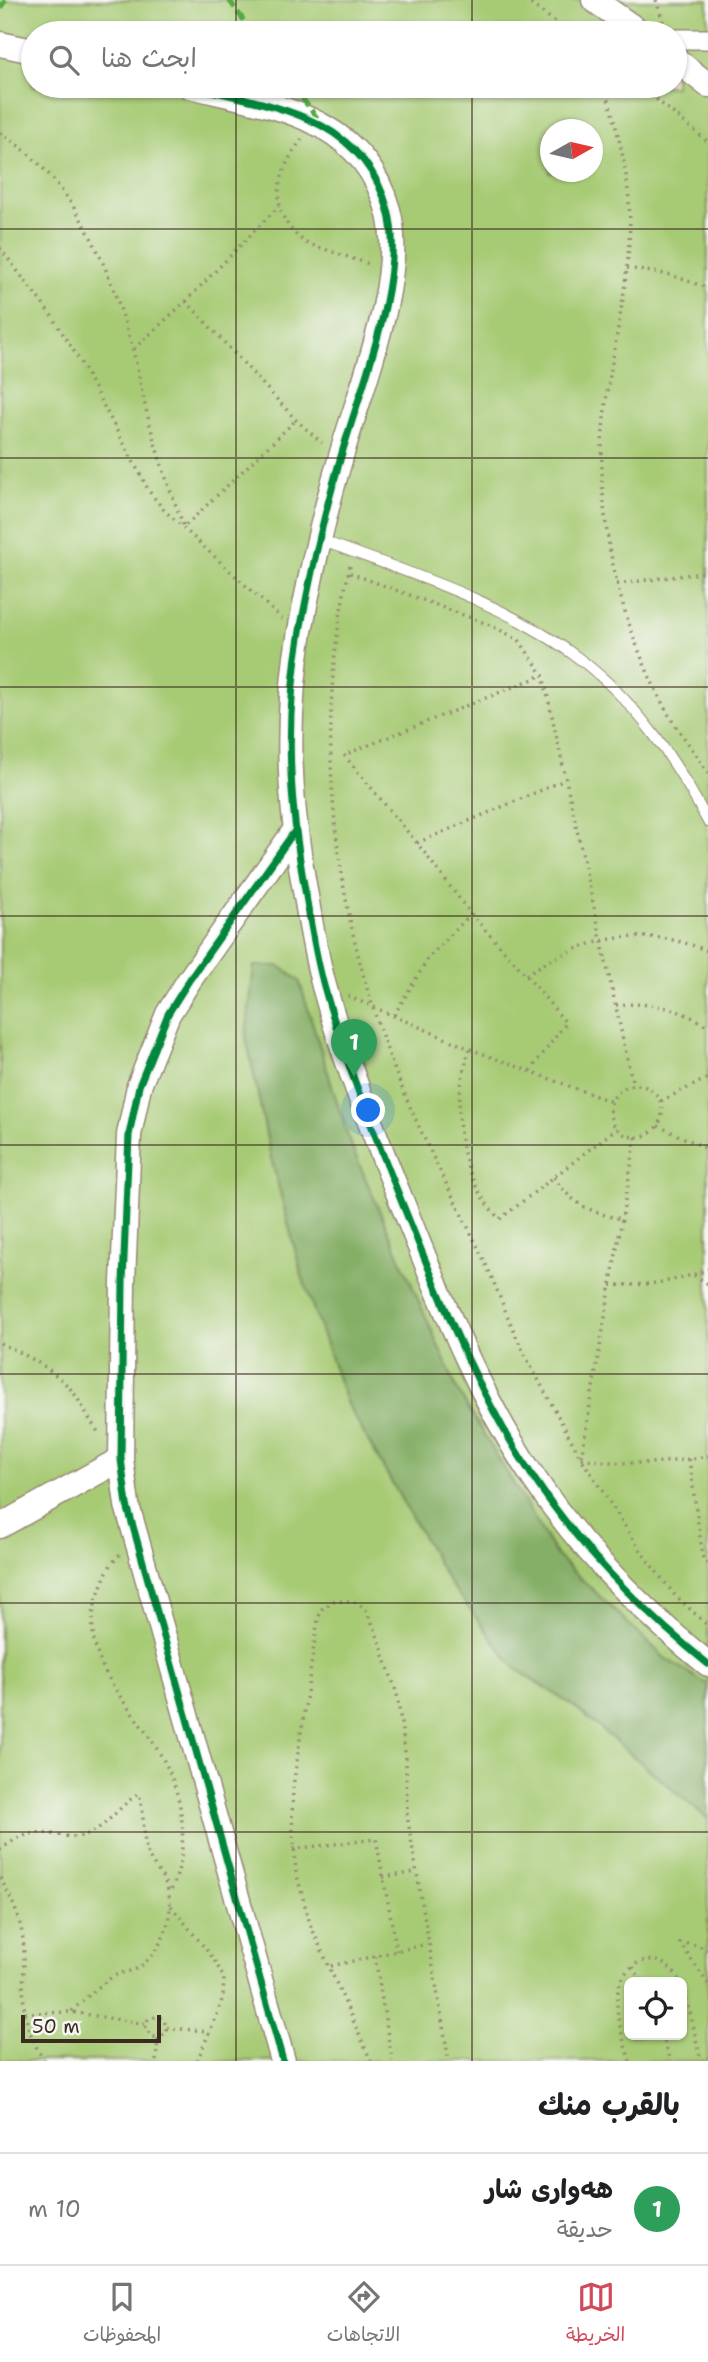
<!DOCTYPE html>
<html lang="ar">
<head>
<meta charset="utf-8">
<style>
	:root { --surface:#fff; --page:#f6f6f6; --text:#202124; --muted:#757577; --line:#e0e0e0; --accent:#d1495b }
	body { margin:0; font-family:"Shantell Sans","Playpen Sans Arabic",sans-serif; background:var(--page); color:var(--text); direction:rtl }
	.controls { position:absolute; right:21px; bottom:21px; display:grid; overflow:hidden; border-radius:10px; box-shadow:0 2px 5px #0004 }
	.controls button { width:63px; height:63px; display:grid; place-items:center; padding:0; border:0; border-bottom:2px solid var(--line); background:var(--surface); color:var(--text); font:35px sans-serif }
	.compass { position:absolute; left:540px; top:119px; width:63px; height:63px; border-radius:50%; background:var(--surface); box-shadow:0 2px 5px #0004; rotate:82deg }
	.scale { position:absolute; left:21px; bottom:18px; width:140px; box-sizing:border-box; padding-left:7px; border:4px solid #3b2a1e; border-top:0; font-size:19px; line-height:24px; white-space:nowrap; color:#3b2a1e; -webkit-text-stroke:5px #f6f6f2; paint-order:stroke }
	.you { position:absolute; left:369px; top:1111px; width:24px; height:24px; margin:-18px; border:5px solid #fff; border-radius:50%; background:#1a73e8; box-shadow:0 0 0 10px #1a73e833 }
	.badge { display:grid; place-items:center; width:46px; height:46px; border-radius:50%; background:var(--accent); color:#fff; font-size:23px; font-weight:700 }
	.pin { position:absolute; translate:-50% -58px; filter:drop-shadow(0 2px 4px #0008) }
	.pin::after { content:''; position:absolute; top:37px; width:24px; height:21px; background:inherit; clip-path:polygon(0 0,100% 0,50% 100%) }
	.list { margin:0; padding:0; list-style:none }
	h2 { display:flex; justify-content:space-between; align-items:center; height:91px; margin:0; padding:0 28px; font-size:30px }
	h2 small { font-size:23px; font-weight:400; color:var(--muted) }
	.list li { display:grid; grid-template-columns:46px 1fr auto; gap:21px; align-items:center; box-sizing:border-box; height:112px; padding:0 28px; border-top:2px solid var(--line) }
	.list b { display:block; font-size:26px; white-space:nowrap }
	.list p { margin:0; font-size:23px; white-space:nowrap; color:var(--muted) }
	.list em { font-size:23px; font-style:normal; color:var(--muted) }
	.icon { flex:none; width:38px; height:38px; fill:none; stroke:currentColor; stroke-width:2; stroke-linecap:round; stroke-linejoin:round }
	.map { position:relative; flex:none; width:708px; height:2061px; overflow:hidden; direction:ltr }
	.search { position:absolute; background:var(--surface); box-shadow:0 2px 5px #0004; left:21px; right:21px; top:21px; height:77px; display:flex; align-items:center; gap:18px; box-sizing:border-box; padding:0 24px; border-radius:38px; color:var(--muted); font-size:26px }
	.sheet { height:203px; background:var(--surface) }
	nav { display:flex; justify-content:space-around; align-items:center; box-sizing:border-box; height:98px; border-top:2px solid var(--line); background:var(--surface); font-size:19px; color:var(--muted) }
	nav a { display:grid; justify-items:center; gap:4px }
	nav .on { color:var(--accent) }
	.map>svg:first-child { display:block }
	.green { fill:#a7cb75; stroke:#717a4a; stroke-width:2; fill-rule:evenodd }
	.forest { fill:#85af66; stroke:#606c42; stroke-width:2 }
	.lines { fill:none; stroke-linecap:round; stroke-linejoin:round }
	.service-casing { stroke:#968876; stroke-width:12 }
	.minor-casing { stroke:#968876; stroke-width:22 }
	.tertiary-casing { stroke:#968876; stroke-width:27 }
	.path { stroke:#968876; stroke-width:3.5; stroke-dasharray:2 5; stroke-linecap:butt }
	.service { stroke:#fff; stroke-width:10 }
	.minor { stroke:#fff; stroke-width:19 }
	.tertiary { stroke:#fff; stroke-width:24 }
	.quiet { stroke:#55ab43; stroke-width:5; stroke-dasharray:10 5; stroke-linecap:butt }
	.cycleway-casing { stroke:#f6f6f2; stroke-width:11 }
	.cycleway { stroke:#00873e; stroke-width:7 }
	.grid { fill:none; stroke:#3b2a1e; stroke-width:2; stroke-opacity:0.55 }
</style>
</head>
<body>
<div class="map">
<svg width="708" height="2061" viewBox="0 0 708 2061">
	<rect width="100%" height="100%" fill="#f6f6f2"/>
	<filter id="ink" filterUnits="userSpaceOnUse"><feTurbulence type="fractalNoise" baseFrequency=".0143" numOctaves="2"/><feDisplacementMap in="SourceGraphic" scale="14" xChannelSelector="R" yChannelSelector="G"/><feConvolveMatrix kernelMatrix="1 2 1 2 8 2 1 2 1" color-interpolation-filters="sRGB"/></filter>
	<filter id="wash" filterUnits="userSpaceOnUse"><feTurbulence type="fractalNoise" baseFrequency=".00686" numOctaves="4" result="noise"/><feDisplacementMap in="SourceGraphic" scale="28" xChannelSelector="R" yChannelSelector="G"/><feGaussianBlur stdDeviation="1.57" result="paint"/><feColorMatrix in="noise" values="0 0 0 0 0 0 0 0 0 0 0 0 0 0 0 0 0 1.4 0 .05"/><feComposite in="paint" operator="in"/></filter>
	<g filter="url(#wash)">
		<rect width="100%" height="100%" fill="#f1e6cf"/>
		<path class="green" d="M0,0H708V2061H0ZM33,33H675V86H33ZM550,130H592V172H550ZM629,1982H682V2035H629Z"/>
		<path class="forest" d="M254,966H279L299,980L350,1143L458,1391L557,1556L665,1658L708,1685V1819L576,1708L515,1668L448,1581L346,1402L302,1276L271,1158L246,1037Z"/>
	</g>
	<g filter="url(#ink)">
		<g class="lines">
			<g class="service-casing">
				<path id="service" d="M321,540C408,573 502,601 577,657C635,700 675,759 708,822"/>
			</g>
			<g class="minor-casing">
				<path id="minor" d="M675,39H708"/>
			</g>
			<g class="tertiary-casing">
				<path id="tertiary" d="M594,0L641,33
					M0,44L33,51
					M675,59L708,85
					M190,86C272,106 362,115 388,210C407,279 359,391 340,460C323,517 311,573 300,631C284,724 289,803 306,896C311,926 316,957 324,986C346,1066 378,1143 409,1220C445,1309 479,1396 533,1477C581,1549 641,1610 708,1664
					M0,1526L121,1459
					M283,2061L127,1505L121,1459L123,1282L129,1135L139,1086L168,1014L190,979L294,832"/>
			</g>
			<path class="path" d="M525,0L571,33
				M656,0L664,25
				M604,86C620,137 633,188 629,242C625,320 599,395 602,473C604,556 628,639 667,712C679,733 696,752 708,774
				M640,86L708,142
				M0,133C74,178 110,268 132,347C139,373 143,400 150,425C159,460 171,493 184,527L296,420
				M302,139C275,174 266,214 306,243L372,265
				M0,248L51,315L77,356L149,491L164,510L282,619
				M627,268L671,275L708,288
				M186,301L296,420L322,443
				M134,349L186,301L279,206
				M350,566C309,738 336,933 405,1095C428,1150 457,1204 483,1258C498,1290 509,1323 525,1355C543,1389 562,1423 581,1458C625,1466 664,1464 708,1456
				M350,573L490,625L519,640L543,675L633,1085
				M617,584L708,572
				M417,843L565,780
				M526,975C582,937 644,924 708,951
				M348,996L470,1049L612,1102
				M616,1005C649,1002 680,1007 708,1027
				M394,1015L429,957L471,914
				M470,1049C450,1105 456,1176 500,1219L617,1128
				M530,1071L566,1023L526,975L471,914L417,843L344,755L543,675
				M610 1111a26 26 0 1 1 52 0a26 26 0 1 1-52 0Z
				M661,1101L708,1078
				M658,1126L708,1149
				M636,1137L581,1458L645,1557L674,1594L708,1626
				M554,1177C571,1204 592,1213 622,1219
				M694,1275L708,1284
				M611,1285C645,1286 677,1282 708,1269
				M0,1343C28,1356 57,1370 76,1396C84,1408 90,1422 99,1433
				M689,1459L703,1558L708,1565
				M120,1555C109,1564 104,1578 99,1592C73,1660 134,1706 163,1759C185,1799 190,1851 170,1893
				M293,1849L376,1839L397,1951
				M0,1850C13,1840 28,1831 45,1833C60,1834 73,1840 88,1834C108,1826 120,1804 139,1794C145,1814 142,1836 147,1852C151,1864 161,1873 166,1884C177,1912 164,1948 141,1966C133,1972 125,1971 116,1975C105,1980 80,2003 71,2012
				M383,1877L417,1872
				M0,1878C14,1902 24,1926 24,1955C24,1980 21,2002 28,2026C31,2038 38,2050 44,2061
				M171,1906L213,1958L224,1978L223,1996L219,2010L197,2061
				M708,1950L697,1945L680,1943L708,1984
				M375,1956L392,2061
				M331,1966L427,1944
				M633,1967L641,1982
				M682,1986L689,2007L701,2061
				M25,2013L71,2012L146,2024
				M167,2028L209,2031
				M662,2035L671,2061
				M156,2061L158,2038L165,2034L167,2028L163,2019L157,2016L148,2020L146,2027L151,2036L158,2038
				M371,2061L310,1924L296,1872L292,1817L293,1787L318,1619L322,1609L334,1601H352L359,1604L366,1611L375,1629L397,1694L406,1759L407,1815L449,2061
				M630,2061C623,2039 614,2014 618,1991C625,1956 663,1948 680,1982"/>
			<use href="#service" class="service"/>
			<use href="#minor" class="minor"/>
			<use href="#tertiary" class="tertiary"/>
			<path class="quiet" d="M229,0L253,33
				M0,8L6,0
				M293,86L320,122"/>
			<g class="cycleway-casing">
				<path id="cycleway" d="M190,86C272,106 362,115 388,210C407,279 359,391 340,460C323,517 311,573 300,631C284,724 289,803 306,896C311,926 316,957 324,986C346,1066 378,1143 409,1220C445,1309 479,1396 533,1477C581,1549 641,1610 708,1664
					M283,2061L127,1505L121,1459L123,1282L129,1135L139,1086L168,1014L190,979L294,832"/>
			</g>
			<use href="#cycleway" class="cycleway"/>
		</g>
	</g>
	<path class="grid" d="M236,0V33M472,0V33M236,86V2061M472,86V2061M0,229H708M0,458H708M0,687H708M0,916H708M0,1145H708M0,1374H708M0,1603H708M0,1832H708"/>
</svg>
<div class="controls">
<button><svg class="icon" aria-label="locate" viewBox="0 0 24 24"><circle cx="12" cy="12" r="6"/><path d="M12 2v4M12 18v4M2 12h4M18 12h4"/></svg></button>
</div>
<svg class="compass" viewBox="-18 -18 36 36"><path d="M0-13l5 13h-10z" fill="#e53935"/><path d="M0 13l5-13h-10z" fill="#757577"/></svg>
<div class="scale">50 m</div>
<div class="you"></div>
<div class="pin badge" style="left:354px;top:1077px;background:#2e9e5b">1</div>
<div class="search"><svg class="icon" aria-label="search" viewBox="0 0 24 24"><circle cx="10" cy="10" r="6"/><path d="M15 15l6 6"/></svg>ابحث هنا</div>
</div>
<section class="sheet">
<h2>بالقرب منك<small></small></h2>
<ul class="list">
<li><span class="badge" style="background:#2e9e5b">1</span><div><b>هەواری شار</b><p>حديقة</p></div><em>10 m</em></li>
</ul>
</section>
<nav>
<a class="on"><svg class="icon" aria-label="map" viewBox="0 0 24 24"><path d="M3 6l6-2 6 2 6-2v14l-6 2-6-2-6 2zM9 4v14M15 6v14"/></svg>الخريطة</a>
<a><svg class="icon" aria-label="directions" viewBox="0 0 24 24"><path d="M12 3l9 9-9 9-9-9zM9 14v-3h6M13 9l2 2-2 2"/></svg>الاتجاهات</a>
<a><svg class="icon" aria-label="saved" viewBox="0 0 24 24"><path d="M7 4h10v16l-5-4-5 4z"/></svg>المحفوظات</a>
</nav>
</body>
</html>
